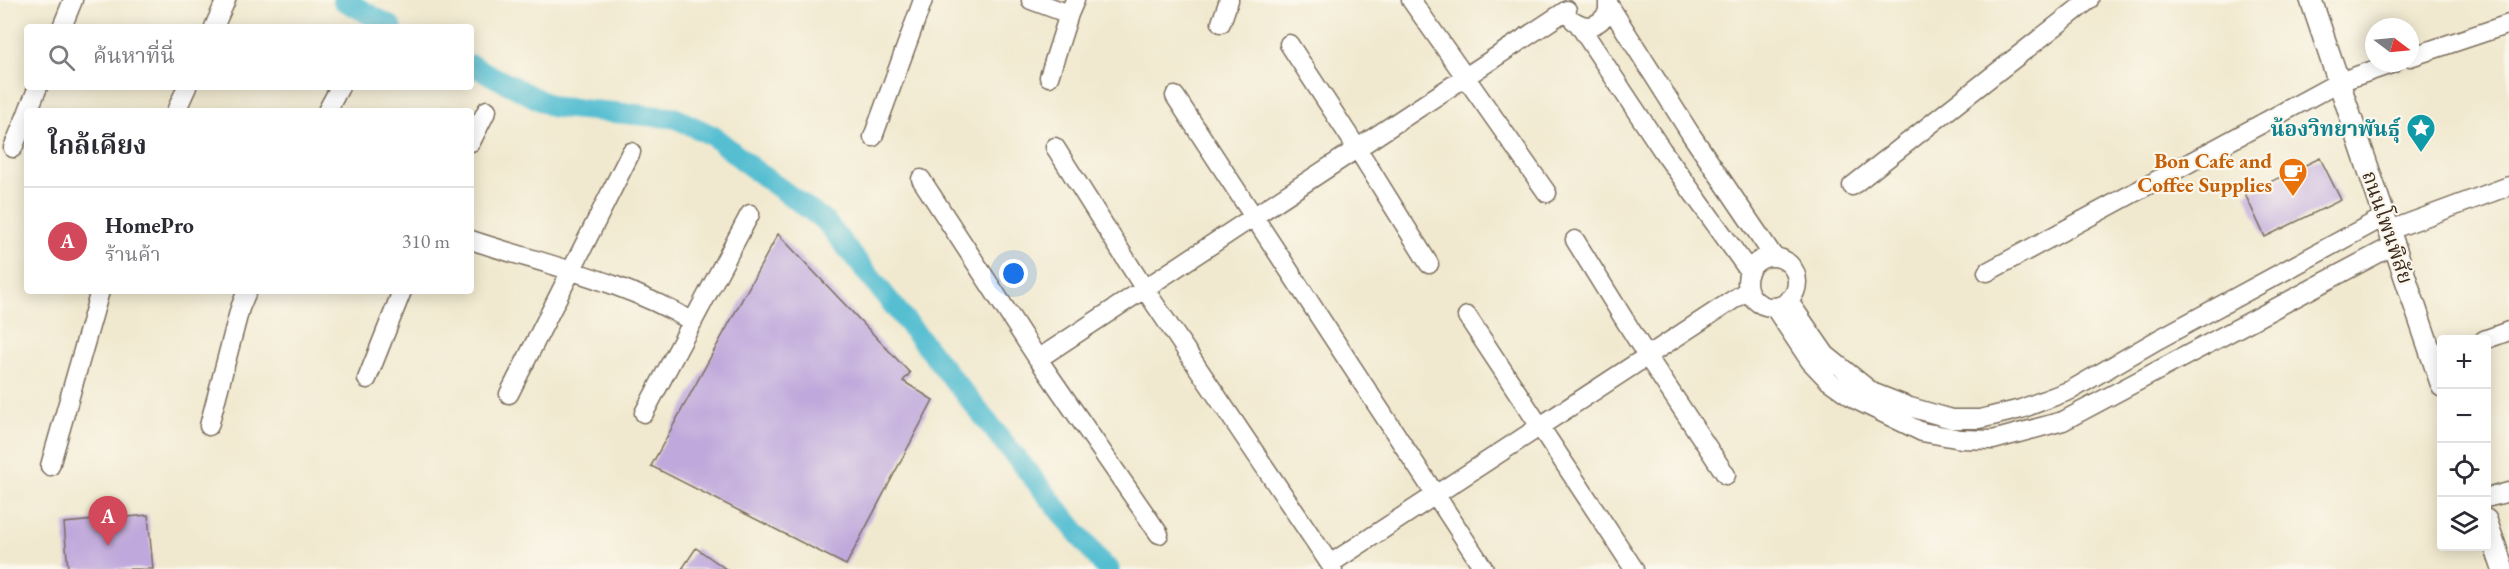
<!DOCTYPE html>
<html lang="th">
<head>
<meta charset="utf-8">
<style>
	:root { --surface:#fff; --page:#f2f2f3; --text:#2b2b33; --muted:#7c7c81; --line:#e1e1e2; --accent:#d1495b }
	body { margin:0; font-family:"EB Garamond","Noto Serif Thai",serif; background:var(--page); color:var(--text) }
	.controls { position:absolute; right:18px; bottom:18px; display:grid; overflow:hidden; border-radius:6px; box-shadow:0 3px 15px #0003 }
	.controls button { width:54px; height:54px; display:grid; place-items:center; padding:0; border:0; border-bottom:2px solid var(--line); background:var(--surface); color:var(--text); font:30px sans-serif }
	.compass { position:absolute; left:2365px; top:18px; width:54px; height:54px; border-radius:50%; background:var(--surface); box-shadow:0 3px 15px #0003; rotate:106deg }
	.you { position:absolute; left:1014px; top:274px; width:21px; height:21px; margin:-15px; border:4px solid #fff; border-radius:50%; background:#1a73e8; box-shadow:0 0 0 9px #1a73e833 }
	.badge { display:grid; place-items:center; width:39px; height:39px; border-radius:50%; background:var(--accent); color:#fff; font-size:20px; font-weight:700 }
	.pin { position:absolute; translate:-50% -50px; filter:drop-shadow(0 2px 3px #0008) }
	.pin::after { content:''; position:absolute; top:32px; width:21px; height:18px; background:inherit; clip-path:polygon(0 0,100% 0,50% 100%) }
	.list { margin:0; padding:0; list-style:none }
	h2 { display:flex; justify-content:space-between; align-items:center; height:78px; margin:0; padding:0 24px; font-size:26px }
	h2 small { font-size:20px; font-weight:400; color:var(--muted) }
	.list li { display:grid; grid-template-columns:39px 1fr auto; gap:18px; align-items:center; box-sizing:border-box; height:108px; padding:0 24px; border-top:2px solid var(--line) }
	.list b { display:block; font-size:22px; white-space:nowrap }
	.list p { margin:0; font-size:20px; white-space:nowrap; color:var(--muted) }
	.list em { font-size:20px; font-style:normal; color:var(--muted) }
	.icon { flex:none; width:33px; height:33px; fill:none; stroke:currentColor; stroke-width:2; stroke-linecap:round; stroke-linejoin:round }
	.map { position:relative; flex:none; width:2509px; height:569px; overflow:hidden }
	.search { position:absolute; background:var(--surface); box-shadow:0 3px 15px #0003; left:24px; top:24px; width:450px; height:66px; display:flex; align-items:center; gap:15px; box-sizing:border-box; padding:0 21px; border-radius:6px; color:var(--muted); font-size:22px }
	.panel { position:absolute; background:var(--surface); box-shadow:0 3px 15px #0003; left:24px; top:108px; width:450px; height:186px; border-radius:6px }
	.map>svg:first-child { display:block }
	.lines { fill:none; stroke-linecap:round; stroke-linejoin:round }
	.canal { stroke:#55bed1; stroke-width:21 }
	.building { fill:#bfa8db }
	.minor-casing { stroke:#7b6d5c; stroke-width:21 }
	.tertiary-casing { stroke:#7b6d5c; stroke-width:24 }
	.minor { stroke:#fff; stroke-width:18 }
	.tertiary { stroke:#fff; stroke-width:21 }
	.labels { text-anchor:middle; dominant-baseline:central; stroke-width:4.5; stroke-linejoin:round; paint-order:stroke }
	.culture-label { font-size:21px; font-weight:bold; fill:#0d838f; stroke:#fbf7ec; text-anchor:end }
	.food-label { font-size:21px; font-weight:bold; fill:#c56008; stroke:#fbf7ec; text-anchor:end }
	.street-label { font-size:21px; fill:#3b2a1e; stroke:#fbf7ec }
</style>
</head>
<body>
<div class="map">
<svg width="2509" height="569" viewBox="0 0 2509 569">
	<rect width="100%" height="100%" fill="#fbf7ec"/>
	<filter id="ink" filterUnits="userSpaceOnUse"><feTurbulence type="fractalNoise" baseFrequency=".0167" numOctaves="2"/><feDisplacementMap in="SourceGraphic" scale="12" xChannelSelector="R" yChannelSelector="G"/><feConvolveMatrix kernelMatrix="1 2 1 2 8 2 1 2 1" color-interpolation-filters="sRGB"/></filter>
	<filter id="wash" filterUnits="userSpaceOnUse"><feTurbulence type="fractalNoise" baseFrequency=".008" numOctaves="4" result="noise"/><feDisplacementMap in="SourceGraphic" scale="24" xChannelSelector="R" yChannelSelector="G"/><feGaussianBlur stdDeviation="1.35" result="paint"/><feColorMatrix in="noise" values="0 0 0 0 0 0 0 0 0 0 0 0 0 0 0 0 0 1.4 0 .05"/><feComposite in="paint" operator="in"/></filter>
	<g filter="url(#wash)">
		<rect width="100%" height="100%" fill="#f1e9cf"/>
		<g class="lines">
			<path class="canal" d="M343,0L392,27
				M471,65L553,107L675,118L713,136L756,171L825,221L1104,566L1109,569"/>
		</g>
		<g id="blocks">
			<path class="building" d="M2320,158L2341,200L2265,237L2245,194Z
				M778,234L910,373L903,381L933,400L846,565L651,466Z
				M148,515L153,569H68L64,523Z
				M696,548L726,569H682Z"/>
		</g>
	</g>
	<g filter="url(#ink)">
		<use href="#blocks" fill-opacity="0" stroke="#7b6d5c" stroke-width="1.5"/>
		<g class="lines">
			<g class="minor-casing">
				<path id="minor" d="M1031,0L1069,14L1075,0
					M1411,0L1547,193
					M1609,5L1690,133L1774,257
					M1574,21C1588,30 1599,26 1608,12V0
					M1221,23L1229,0
					M1579,25L1662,150L1749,271
					M62,27L73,0
					M214,27L226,0
					M1289,44L1357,148L1429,264
					M2410,57L2509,24
					M1049,77L1069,14
					M1175,96L1484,569
					M28,111L38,87
					M176,111L187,87
					M327,111L340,87
					M873,137L923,0
					M471,142L487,110
					M1055,147L1144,288L1330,564
					M13,148L27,114
					M921,179L1038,359
					M1852,186L2089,0
					M2390,230L2509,186
					M471,240C546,265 624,281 693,322
					M1575,240L1647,356L1726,475
					M1747 282a25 25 0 1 1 50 0a25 25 0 1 1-50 0Z
					M1987,272L2339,82L2394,63
					M1788,300L1826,355L1872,392L1910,407L1952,419H1980L2021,409L2071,390L2159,339L2384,217
					M1774,307L1810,361L1829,381L1856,400L1922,432L1961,439L1993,440L2063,421L2394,245
					M1467,316L1634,569
					M2484,340L2509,331
					M367,379L402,291
					M509,394L631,152
					M644,413L750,214
					M209,426L240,308L247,291
					M50,466L100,291
					M2486,498L2509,492
					M1159,534L1038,359L1567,10
					M1333,569L1330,564L1748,290"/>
			</g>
			<g class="tertiary-casing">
				<path id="tertiary" d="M2311,0L2442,386
					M2486,520L2503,569"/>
			</g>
			<use href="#minor" class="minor"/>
			<use href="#tertiary" class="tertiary"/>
		</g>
	</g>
	<defs>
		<g id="sight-pin" transform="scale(1.5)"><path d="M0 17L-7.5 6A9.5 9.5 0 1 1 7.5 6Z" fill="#0f9aa8" stroke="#fbf7ec"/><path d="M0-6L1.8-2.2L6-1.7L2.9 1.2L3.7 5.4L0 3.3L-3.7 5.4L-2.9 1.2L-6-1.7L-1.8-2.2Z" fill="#fff"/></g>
		<g id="cafe-pin" transform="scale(1.5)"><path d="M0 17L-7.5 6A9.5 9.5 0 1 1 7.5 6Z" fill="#e8710a" stroke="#fbf7ec"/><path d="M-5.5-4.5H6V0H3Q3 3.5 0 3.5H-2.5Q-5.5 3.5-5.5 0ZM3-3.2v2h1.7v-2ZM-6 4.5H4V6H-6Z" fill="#fff"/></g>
	</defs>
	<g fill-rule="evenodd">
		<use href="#sight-pin" x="2421" y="128"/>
		<use href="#cafe-pin" x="2293" y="172"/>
	</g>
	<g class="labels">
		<g class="culture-label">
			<text x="2400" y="128">น้องวิทยาพันธุ์</text>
		</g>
		<g class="food-label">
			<text x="2272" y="160">Bon Cafe and<tspan x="2272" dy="24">Coffee Supplies</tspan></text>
		</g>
		<g class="street-label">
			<text transform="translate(2388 227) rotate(71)">ถนนโพนพิสัย</text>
		</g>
	</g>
</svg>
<div class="controls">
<button>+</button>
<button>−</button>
<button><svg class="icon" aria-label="locate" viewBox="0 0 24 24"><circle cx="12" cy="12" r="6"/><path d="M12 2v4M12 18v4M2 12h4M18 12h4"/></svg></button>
<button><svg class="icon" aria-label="layers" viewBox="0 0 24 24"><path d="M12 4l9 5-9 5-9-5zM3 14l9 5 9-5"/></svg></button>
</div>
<svg class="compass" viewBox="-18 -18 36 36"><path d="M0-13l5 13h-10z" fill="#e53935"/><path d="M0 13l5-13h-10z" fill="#7c7c81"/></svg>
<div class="you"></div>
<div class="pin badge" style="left:108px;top:546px">A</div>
<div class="search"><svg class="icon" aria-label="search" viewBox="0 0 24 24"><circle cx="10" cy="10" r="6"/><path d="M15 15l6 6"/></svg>ค้นหาที่นี่</div>
<section class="panel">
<h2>ใกล้เคียง<small></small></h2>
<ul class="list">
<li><span class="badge">A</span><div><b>HomePro</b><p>ร้านค้า</p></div><em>310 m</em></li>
</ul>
</section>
</div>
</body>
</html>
